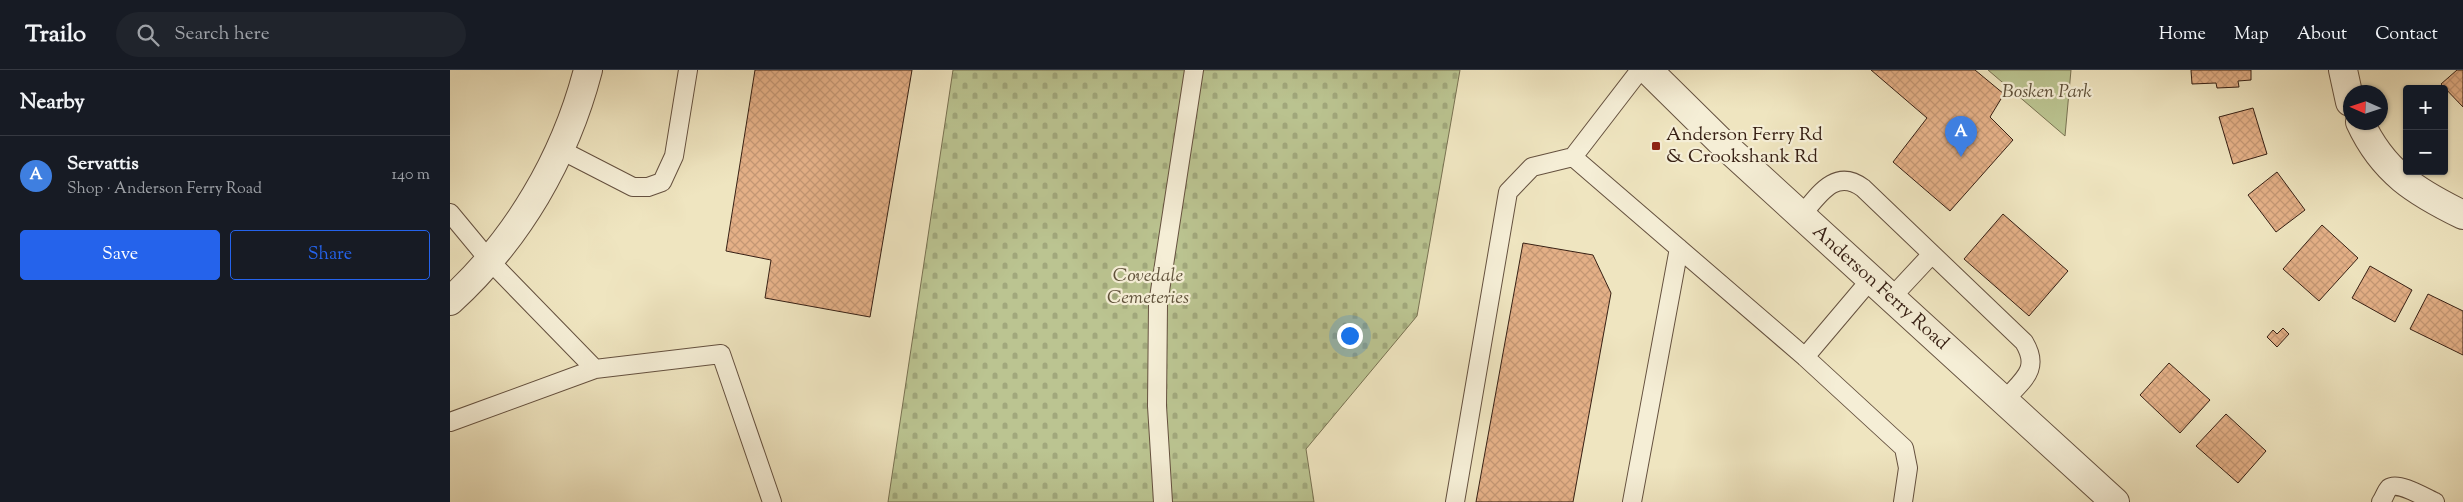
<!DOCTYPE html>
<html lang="en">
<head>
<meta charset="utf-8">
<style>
	:root { --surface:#171b24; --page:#20242c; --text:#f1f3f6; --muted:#9ea1a6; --line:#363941; --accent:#2563eb }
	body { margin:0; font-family:"Sorts Mill Goudy",serif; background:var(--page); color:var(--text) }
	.controls { position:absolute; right:15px; top:15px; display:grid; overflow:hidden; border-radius:5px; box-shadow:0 1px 4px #0004 }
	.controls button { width:45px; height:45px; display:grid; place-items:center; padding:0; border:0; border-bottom:1px solid var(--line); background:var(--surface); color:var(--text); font:25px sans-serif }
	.compass { position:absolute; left:1893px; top:15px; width:45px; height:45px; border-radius:50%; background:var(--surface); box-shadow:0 1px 4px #0004; rotate:273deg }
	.you { position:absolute; left:899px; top:265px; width:18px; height:18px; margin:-12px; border:4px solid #fff; border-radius:50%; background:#1a73e8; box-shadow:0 0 0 8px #1a73e833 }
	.badge { display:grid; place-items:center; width:32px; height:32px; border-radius:50%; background:var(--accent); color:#fff; font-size:16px; font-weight:700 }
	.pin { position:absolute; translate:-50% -41px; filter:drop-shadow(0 1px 2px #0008) }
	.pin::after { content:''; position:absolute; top:26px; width:18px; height:15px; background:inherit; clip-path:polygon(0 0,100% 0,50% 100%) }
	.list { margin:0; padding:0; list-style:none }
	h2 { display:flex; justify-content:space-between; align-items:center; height:65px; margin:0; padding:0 20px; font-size:21px }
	h2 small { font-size:16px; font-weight:400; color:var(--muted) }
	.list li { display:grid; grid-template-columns:32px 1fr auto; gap:15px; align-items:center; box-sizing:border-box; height:80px; padding:0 20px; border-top:1px solid var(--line) }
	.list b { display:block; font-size:19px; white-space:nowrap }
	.list p { margin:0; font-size:16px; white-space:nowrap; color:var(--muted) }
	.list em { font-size:16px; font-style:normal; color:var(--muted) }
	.actions { display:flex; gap:10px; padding:15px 20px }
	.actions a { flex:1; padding:11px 0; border:1px solid var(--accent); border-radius:5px; text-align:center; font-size:18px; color:var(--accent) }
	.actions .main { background:var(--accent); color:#fff }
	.icon { flex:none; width:28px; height:28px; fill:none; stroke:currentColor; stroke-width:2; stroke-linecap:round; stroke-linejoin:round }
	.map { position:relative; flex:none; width:2013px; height:432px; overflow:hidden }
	header { display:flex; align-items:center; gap:30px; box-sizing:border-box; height:70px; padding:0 25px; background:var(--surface); border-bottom:1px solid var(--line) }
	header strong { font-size:24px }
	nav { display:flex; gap:28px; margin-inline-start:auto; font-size:18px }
	.search { width:350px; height:45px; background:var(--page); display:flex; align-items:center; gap:12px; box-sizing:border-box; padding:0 18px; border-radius:28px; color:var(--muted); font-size:19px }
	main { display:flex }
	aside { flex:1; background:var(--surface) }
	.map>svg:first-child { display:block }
	.cemetery { fill:url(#cemetery-stones); stroke:#797252 }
	.park { fill:#bbc491; stroke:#797252 }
	.building { fill:url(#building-cross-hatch); stroke:#372014 }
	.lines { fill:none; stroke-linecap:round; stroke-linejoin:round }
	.service-casing { stroke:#65513f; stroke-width:20 }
	.minor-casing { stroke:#65513f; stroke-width:30 }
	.tertiary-casing { stroke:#65513f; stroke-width:30 }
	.service { stroke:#f5eed6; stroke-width:18 }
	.minor { stroke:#f5eed6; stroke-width:28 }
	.tertiary { stroke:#f5eed6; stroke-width:28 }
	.poi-dot { fill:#8f2418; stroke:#f5eed6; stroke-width:2 }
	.labels { text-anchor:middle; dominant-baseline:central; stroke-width:4.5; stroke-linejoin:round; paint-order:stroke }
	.park-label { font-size:19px; font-style:italic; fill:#5f513a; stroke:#f5eed6 }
	.poi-label { font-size:19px; fill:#372014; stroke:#f5eed6; text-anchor:start }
	.street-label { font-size:19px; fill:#372014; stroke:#f5eed6 }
</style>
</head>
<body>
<header>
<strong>Trailo</strong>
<div class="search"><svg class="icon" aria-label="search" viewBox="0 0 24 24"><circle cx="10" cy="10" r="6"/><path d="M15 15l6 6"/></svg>Search here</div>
<nav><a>Home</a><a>Map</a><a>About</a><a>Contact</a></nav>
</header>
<main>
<aside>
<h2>Nearby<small></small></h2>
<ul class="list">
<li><span class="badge" style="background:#3f7fe0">A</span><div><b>Servattis</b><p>Shop · Anderson Ferry Road</p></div><em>140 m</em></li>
</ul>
<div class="actions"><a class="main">Save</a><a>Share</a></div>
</aside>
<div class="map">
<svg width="2013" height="432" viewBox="0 0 2013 432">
	<defs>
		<pattern id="cemetery-stones" width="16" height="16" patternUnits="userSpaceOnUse" patternTransform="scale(1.25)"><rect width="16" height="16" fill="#bbc491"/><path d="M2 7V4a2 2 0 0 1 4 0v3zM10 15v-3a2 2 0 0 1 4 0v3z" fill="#a1a87c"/></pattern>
		<pattern id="building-cross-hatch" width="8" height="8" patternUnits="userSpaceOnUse" patternTransform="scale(1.25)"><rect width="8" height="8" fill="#e4b087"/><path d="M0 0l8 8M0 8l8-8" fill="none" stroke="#c49774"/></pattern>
	</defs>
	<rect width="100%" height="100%" fill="#efe5c0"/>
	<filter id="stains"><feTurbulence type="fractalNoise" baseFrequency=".004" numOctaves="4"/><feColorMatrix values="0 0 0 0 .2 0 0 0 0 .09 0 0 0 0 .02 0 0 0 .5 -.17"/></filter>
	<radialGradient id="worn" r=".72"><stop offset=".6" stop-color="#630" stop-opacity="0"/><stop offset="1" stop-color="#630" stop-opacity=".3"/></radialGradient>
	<path class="cemetery" d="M503,0H1010L967,246L856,379L864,432H438Z"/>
	<path class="park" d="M1538,0H1621L1615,66Z"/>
	<path class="building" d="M305,0H462L420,247L315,228L321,190L276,181Z
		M1421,0H1525L1554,24L1540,47L1563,70L1500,141L1443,92L1477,48Z
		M1741,0H1801V10L1788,11L1789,17L1767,18L1766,13L1742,14Z
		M2007,0H2013V37L1991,14Z
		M1803,38L1817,84L1783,94L1769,47Z
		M1827,102L1855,140L1826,162L1798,125Z
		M1553,144L1618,201L1579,246L1514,189Z
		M1872,155L1908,188L1869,231L1833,199Z
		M1073,173L1143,185L1161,223L1123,432H1026Z
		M1920,196L1962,220L1945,252L1902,228Z
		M1978,224L2013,241V285L1960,259Z
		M1833,258L1839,264L1827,277L1817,267L1823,260L1827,264Z
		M1719,293L1760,330L1730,363L1690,325Z
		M1776,344L1816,381L1788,413L1746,376Z"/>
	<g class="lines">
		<g class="service-casing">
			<path id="service" d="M111,80L183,117H198L212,112L224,86L238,0
				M1123,87L1190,0
				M0,143L39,190L145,299
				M1351,146C1368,126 1385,97 1413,118L1574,272C1591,300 1572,310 1554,331
				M1441,228L1482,184
				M1355,287L1421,209
				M0,352L145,299L271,284L322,432
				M713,432L707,336L708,234L744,0
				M1005,432L1058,122L1082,97L1123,87L1355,287L1454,378L1458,398L1453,432
				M1182,432L1229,178
				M1931,432C1934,428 1936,421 1939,418C1948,411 1976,428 1985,432"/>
		</g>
		<g class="minor-casing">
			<path id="minor" d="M1893,0L1900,32
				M1910,52C1933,102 1966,122 2013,145
				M0,231C68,169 115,88 138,0"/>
		</g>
		<g class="tertiary-casing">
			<path id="tertiary" d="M1198,0L1273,74L1665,432"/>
		</g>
		<use href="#service" class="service"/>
		<use href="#minor" class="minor"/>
		<use href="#tertiary" class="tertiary"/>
	</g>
	<rect class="poi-dot" x="1201" y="71" width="10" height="10" rx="2.5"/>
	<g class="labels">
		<g class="park-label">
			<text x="1597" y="22">Bosken Park</text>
			<text x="698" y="206">Covedale<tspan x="698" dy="22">Cemeteries</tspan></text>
		</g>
		<g class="poi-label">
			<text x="1216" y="65">Anderson Ferry Rd<tspan x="1216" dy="22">&amp; Crookshank Rd</tspan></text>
		</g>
		<g class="street-label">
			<text transform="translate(1430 218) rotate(42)">Anderson Ferry Road</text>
		</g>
	</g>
	<rect width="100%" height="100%" filter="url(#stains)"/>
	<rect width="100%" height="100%" fill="url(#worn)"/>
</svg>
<div class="controls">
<button>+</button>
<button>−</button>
</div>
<svg class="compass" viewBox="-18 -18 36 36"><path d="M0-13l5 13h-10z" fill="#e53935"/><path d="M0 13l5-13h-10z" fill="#9ea1a6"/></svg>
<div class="you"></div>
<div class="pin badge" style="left:1511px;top:87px;background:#3f7fe0">A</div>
</div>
</main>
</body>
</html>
